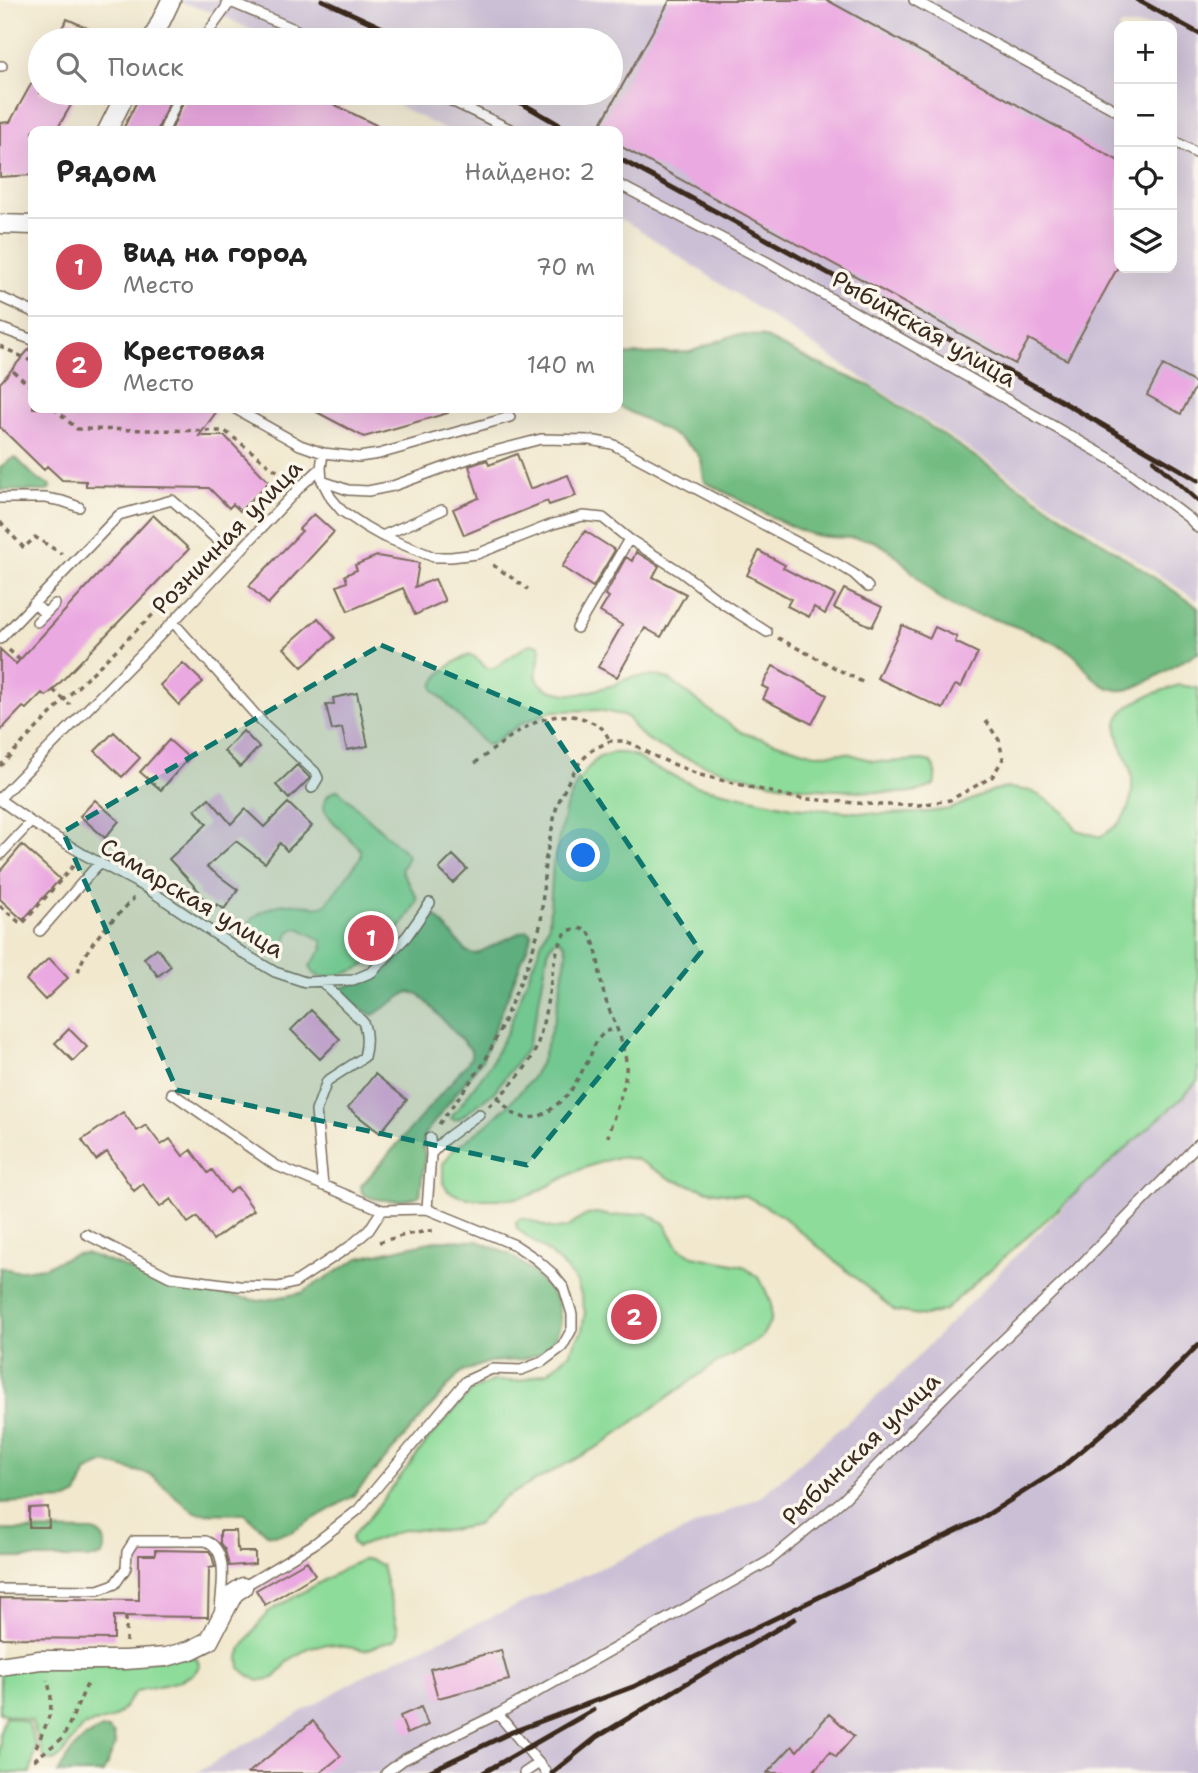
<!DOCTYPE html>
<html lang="ru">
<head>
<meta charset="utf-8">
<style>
	:root { --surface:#fff; --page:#f2f2f2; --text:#222; --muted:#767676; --line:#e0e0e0; --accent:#d1495b }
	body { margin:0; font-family:"Shantell Sans",sans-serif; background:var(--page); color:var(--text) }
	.controls { position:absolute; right:21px; top:21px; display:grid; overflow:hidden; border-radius:14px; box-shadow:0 7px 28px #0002 }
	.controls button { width:63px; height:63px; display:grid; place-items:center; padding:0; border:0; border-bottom:2px solid var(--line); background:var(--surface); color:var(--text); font:35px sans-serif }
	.you { position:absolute; left:584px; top:856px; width:24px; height:24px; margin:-18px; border:5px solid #fff; border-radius:50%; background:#1a73e8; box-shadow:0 0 0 10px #1a73e833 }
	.badge { display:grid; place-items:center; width:46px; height:46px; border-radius:50%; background:var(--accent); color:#fff; font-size:23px; font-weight:700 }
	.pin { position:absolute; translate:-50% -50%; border:4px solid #fff; box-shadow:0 2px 7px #0006 }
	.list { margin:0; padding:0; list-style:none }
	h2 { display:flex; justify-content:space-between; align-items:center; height:91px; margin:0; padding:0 28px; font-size:30px }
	h2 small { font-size:23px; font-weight:400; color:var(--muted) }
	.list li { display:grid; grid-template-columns:46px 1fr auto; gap:21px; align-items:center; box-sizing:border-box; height:98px; padding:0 28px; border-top:2px solid var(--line) }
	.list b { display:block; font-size:26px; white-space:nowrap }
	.list p { margin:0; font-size:23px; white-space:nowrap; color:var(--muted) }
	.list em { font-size:23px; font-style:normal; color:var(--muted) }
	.icon { flex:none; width:38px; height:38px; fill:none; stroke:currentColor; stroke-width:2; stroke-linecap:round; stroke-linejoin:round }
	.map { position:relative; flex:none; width:1198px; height:1773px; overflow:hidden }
	.search { position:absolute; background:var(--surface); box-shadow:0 7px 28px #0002; left:28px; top:28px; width:595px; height:77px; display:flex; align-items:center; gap:18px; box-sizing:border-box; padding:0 24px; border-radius:38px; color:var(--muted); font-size:26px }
	.panel { position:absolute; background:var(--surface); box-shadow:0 7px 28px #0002; left:28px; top:126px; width:595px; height:287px; border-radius:14px }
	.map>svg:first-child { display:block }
	.industrial { fill:#cbbfd5; fill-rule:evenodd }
	.green { fill:#8ddc9a; stroke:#64835c; stroke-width:2 }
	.forest { fill:#72bc82; stroke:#567350; stroke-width:2 }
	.building { fill:#eba9e1 }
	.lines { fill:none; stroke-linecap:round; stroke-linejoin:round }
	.service-casing { stroke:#7b6c5c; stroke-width:12 }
	.minor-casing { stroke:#7b6c5c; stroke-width:21 }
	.path { stroke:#7b6c5c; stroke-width:3.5; stroke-dasharray:5 5; stroke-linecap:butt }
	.service { stroke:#fff; stroke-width:9 }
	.minor { stroke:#fff; stroke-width:18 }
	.rail { stroke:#3b2a1e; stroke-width:5 }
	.marked { fill:#0f766e; fill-opacity:0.2; stroke:#0f766e; stroke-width:5; stroke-dasharray:14 9; stroke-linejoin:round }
	.labels { text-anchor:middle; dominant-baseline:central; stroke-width:7; stroke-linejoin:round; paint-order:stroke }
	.street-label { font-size:24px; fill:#3b2a1e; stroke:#fbf7ec }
</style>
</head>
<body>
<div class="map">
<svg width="1198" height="1773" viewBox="0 0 1198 1773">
	<rect width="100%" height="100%" fill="#fbf7ec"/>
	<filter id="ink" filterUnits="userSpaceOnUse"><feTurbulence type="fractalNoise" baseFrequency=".0143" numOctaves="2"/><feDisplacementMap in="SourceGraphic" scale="14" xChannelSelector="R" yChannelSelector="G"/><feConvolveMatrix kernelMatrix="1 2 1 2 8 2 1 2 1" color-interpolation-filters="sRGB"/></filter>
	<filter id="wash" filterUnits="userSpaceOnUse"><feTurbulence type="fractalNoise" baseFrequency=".00686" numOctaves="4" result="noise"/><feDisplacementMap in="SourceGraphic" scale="28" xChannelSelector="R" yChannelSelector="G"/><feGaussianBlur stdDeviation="1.57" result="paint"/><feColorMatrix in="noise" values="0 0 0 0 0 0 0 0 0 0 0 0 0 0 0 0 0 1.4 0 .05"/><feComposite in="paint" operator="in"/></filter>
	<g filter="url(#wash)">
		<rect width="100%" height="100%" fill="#f1e8ce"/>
		<path class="industrial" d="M174,0H1198V601L635,227L618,218V131H448L373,93H611V40H271L223,16ZM1119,26H1172V268H1119Z
			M1198,1068V1773H196L381,1666L760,1497L889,1386Z"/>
		<path class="green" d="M533,644L539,645L541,649L536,675L539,682L544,687L552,691L567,694H580L614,685L621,681L633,677L659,676L670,680L713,713L743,733L815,754L847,753L873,761L888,762L922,760L931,762C936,770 936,776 934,785C915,797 881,792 859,791C840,790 819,790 800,787C765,783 639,755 629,718L623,715L598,710L552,711L522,723L491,744L486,745L434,690L433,686C437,672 457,659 471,655L479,660L486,668H494L528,645Z
			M1179,685L1198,688V1080L1181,1099L945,1310L925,1316L895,1311L782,1216L746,1196L709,1191L673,1180L636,1159L618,1157L598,1163L579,1170L531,1195L511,1199H473L459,1196L448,1191L443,1183V1164L452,1151L487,1125L506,1107L530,1081L542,1060L555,1017L567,952L565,945L558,938L554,941L549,947L537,1012L526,1050L493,1093L460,1118L454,1120L451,1118L490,1065L507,1032L549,923L553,864L566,807L577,783L587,769L599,757L612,753H624L635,756L651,766L696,786L792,807L881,814L919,813L951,809L994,790L1009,788L1031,791L1047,800L1064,812L1077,830L1100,837C1106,833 1113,829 1118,824C1130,812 1135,789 1131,772C1127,751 1103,725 1128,707C1142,696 1162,691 1179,685Z
			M338,790L406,853L408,857L401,870L417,898C415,912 380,954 368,963C359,970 327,981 316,975C312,972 312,970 310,966L323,948L322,941L299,928C284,929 287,943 285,954L280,957H276C262,949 248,945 245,929C254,911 278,902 298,904C308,905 317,909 326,904L361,857V850C353,842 329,819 325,811C321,800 329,792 338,790Z
			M596,1213L612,1216L646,1213L664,1223L679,1248L693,1256L743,1266L760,1279L771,1302V1320L761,1338L713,1365L601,1445L502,1499L477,1525L445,1531L406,1529L357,1547L352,1542V1536L371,1515L429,1439L471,1391L492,1381H519L548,1372L569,1354L582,1331L585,1312L582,1298L577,1283L565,1268L548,1252L517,1229L516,1222L521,1218C536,1220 549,1232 565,1228C577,1224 579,1215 596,1213Z
			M365,1559L374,1561L382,1566L398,1631L395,1640L365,1650L328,1644L310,1647L288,1661L281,1671L274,1678L258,1681L250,1676L240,1668L239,1657L242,1648L268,1612L351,1565Z
			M195,1657C198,1661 200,1663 198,1668C192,1682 151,1687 137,1691C129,1698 124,1711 115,1717C106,1723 92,1721 83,1727C71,1737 67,1755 53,1761L46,1760L43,1755L31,1720L0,1713V1672L40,1667Z
			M5,1716L28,1722L36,1747L30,1773H0V1732Z"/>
		<path class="forest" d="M734,335L762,336L814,362L870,386L1198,607V653C1178,661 1137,694 1117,690C1090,685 1087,663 1069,651C1048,638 1013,625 990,618C969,613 960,613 941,600C917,582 901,552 873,541C855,535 830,540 810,534C795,529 780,521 766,514C746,503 725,492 705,482C702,474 703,466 701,460C695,441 636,416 618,406V355L690,352Z
			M13,458L17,459L38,480L50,485V488L47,491H42L0,490V467Z
			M432,916L437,917L467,952L476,954L521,932L526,930L530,932L532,935L482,1060L424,1135L423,1147L425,1157L420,1195C411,1202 369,1203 362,1192C361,1190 362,1188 361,1186L466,1065L471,1057V1050L419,994L408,992L373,1015C361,1010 346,999 338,989L373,978L393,960L427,918Z
			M439,1240L478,1241L511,1255L532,1271L553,1294L558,1304L561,1322L556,1337L542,1353L520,1360L489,1362L460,1373L353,1496L291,1532L276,1535L267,1534L245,1514L198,1513L189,1508L151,1475L105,1463L87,1471L77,1495L67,1500L0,1503V1267L15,1271L44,1267L75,1254L85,1253L124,1267L164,1285L211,1292L260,1301L301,1293L359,1258Z
			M0,1530L93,1531C106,1535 107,1544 102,1556L95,1558H0Z
			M101,1729H108L114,1735L115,1745L103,1773H58C68,1754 80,1737 101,1729Z"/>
		<g id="blocks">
			<path class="building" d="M670,0H827L1119,161V265L1067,360L1029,339L1015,364L618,145V131H597Z
				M67,19L115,40H55Z
				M40,68V93H78L56,131H33V175L0,177V123L10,122Z
				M141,93H173L157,131H122Z
				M187,93H311L388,131H171Z
				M31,347H33V408H219L199,436H225L269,482L240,511L233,504L229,508L209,488L86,486V481L62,480L47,466L44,470L0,427V383Z
				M1163,365L1197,384L1181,414L1147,395Z
				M309,408H448V413L364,437Z
				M517,454L530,489L568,475L576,496L549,505L547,501L464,535L453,509L479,498L469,466L487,460L489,465Z
				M314,514L334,532L268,604L249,586L302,531L299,529Z
				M153,515L189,549L53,690L46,696L42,693L26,709L23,707L0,731V649L16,664Z
				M585,531L615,550L593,587L562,567Z
				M759,551L785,565L783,568L835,595L825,614L814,607L809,617L787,606L791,599L747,575Z
				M636,552L659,566L653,577L686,594L661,637L645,628L617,677L598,667L622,625L600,612L609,597L605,595L626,557L632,561Z
				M377,556L419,563L415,587L435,579L445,601L415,615L403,588L348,611L337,586L347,582L345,575L357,570L355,565Z
				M844,589L882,607L872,627L834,608Z
				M318,618L335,638L302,667L284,648Z
				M902,625L930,638L935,627L957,637L955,642L978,653L961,687L955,685L943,709L877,678Z
				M183,663L203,682L179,705L160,685Z
				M773,666L827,695L812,724L763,699L768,689L762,686Z
				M357,693L368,746L347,750L342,728L332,730L326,705L334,704L333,698Z
				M243,731L259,747L240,767L224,751Z
				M114,732L140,758L122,777L95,751Z
				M169,740L189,758L161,790L140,772Z
				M297,765L310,778L289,799L276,785Z
				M209,798L231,824L245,809L264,827L288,803L312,826L287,851L280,843L265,863L236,841L207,867L238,890L224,909L217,904L215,907L197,893L199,891L169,859L207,824L195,810Z
				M95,800L119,821L105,838L80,816Z
				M22,845L60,879L23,920L0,899V871Z
				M453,855L467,869L453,883L439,869Z
				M157,948L171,966L158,976L144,958Z
				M49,958L68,978L45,1000L26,980Z
				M311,1010L340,1039L320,1059L291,1030Z
				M69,1029L87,1047L73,1061L55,1043Z
				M375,1074L407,1100L380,1133L348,1108Z
				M123,1112L137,1131L146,1125L161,1145L170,1139L183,1156L191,1150L208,1173L212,1170L229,1193L237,1187L254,1210L213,1240L197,1217L188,1223L171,1199L160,1207L143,1184L134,1191L107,1152L96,1160L82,1140Z
				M48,1507L49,1527H29V1508Z
				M220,1531H236L237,1548H238L239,1552H255V1564L229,1566L225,1550L220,1543Z
				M155,1550L209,1551L212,1556L215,1567L209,1568L208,1617L114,1616V1639L0,1638V1598L139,1600V1555H155Z
				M307,1561L315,1575L265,1605L256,1590Z
				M501,1650L509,1680L438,1698L430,1669Z
				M421,1707L428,1725L407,1734L400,1716Z
				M829,1714L854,1736L836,1757L830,1752L812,1773H767L792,1746L797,1751Z
				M313,1721L341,1756L320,1773H248Z"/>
		</g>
	</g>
	<g filter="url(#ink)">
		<use href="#blocks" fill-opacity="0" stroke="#7b6c5c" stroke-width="2"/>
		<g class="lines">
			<g class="service-casing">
				<path id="service" d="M226,0L320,40
					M914,0L1119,112
					M204,40L207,34L230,2
					M0,66H2
					M435,93L514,131
					M164,131L180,93
					M1172,140L1198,154
					M618,184L767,262L1114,461L1190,519L1198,528
					M0,297L33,312
					M0,328L33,340
					M234,408L300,445L323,453
					M510,417L379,454L359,457L323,453L321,468L322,481L348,490L368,491L393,486L476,456L541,439L590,440L612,444L640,459L836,563L854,574L868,587
					M322,481L331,498L342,511L366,527L382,536L434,557H451L477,554L553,524L583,516L603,518L629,539L681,572L722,603L767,632
					M0,498H45L62,501L79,507
					M382,536L442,510
					M34,603L45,614L55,604
					M37,622L45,614
					M173,622L263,723L315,772L318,778L312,788
					M577,628L629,539
					M0,639L119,515L172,500L224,546
					M0,798L173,622L302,485L321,468
					M0,800L31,822L83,854L145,887L246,955L275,972L305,982L353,980L372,972L407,936L430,903
					M0,855L31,822
					M40,931L100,862
					M321,981L363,1022C368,1034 367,1045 364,1057L327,1081L316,1111L323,1186
					M172,1093L275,1165L382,1210L427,1209L515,1245L536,1259L552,1273L564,1288L572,1314V1329L562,1347L542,1362L521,1370L492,1369L466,1381L358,1510L314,1544L243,1587
					M431,1154L445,1139L479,1114
					M427,1209L431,1154L430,1138
					M86,1234L170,1277L239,1286L278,1287L294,1283L349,1247L369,1230L382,1210
					M0,1589L98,1590L115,1584L126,1568L127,1552L134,1541H206C230,1550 221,1589 220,1610
					M498,1714L547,1773
					M386,1773L403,1760L498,1714L769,1561L844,1499L957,1384L1071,1275L1198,1144
					M524,1773L539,1763"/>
			</g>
			<g class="minor-casing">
				<path id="minor" d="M152,40L171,0
					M107,131L126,93
					M0,224L33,225
					M0,1666L40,1660H125L166,1657L191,1650L209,1641L234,1593L243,1587"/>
			</g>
			<path class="path" d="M0,346L33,362
				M13,371L33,389
				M54,408L77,429L225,431L282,475V483
				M0,522L24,548L35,537L62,554
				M493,565L528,589
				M778,638L866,684
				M9,650L23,663
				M53,690L70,705
				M475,763C507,740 545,703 587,720C602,727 602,726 610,741
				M0,766L64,700L193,576
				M0,906L19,922L23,923L75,864
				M78,972C87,942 113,921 134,898
				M498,1098L512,1113L525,1118L538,1117L548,1112L569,1094L588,1061L596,1042L604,1032L616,1028
				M489,1106C504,1092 522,1075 532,1057C541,1041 546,1007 550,988C553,968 555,948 567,931L579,928L588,931C600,950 598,973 604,994C610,1017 624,1038 626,1062C628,1087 613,1113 608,1137
				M439,1124L484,1063L500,1030L528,964L541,923L545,862L557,805L570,778L580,762L592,750L610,741H623L633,744L656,757L700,775L796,798L880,805H919L950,800L992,777L1003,759L999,740L983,717
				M379,1242L409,1234L436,1230
				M126,1642V1616
				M36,1747C47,1722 57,1708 47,1680
				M34,1760L63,1738L89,1680"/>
			<use href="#service" class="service"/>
			<use href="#minor" class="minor"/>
			<path class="rail" d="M322,0L409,40
				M1138,0L1198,33
				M504,93L570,131
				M618,158L1042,390L1198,480
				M1154,461L1198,501
				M426,1773L512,1732L635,1686L979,1520L1061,1468L1159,1385L1198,1345
				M483,1773L593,1710
				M552,1773L597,1737L794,1619"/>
		</g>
	</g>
	<path class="marked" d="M381,645L540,713L701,952L527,1165L177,1090L63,832Z"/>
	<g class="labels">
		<g class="street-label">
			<text transform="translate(924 329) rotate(30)">Рыбинская улица</text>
			<text transform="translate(227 537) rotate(-46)">Розничная улица</text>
			<text transform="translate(192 898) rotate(31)">Самарская улица</text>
			<text transform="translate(861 1449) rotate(-44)">Рыбинская улица</text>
		</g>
	</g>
</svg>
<div class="controls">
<button>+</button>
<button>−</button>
<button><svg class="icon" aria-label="locate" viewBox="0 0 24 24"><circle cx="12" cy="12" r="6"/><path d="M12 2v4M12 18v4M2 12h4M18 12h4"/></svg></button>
<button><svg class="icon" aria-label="layers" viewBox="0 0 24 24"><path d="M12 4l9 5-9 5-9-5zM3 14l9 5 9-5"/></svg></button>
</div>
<div class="you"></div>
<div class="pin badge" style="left:371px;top:938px">1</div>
<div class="pin badge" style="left:634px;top:1317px">2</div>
<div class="search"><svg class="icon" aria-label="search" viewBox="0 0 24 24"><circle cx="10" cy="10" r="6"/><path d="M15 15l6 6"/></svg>Поиск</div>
<section class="panel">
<h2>Рядом<small>Найдено: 2</small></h2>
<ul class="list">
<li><span class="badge">1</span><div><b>Вид на город</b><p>Место</p></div><em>70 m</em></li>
<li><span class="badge">2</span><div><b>Крестовая</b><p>Место</p></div><em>140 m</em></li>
</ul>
</section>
</div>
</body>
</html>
